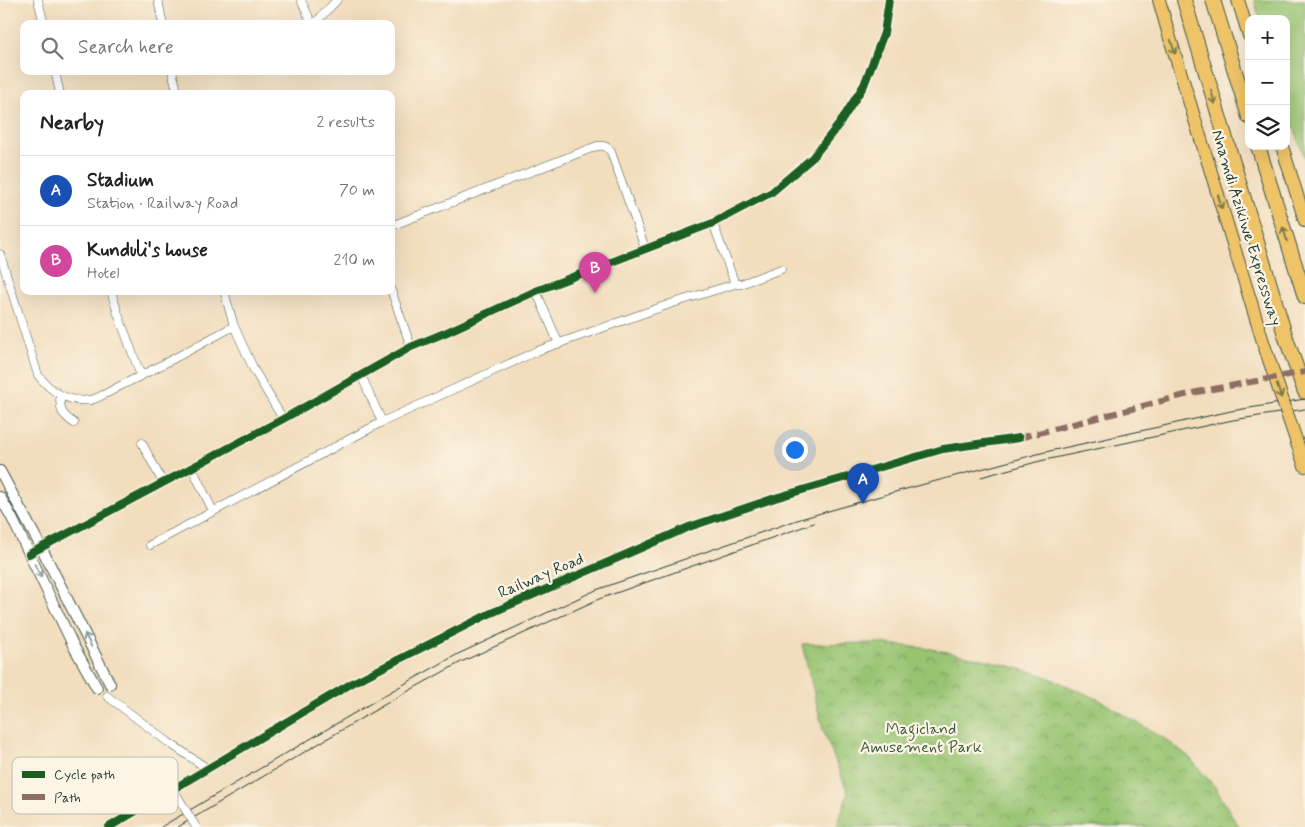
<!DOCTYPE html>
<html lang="en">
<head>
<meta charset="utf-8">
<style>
	:root { --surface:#fff; --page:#f2f2f2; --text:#222; --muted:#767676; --line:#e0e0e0; --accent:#2563eb }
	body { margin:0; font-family:Mynerve,sans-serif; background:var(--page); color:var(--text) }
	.controls { position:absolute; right:15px; top:15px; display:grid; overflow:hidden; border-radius:10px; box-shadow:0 5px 20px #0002 }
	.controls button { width:45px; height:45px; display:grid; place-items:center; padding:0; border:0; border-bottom:1px solid var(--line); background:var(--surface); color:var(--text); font:25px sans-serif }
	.you { position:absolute; left:794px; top:449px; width:18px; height:18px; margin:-12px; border:4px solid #fff; border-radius:50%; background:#1a73e8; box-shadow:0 0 0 8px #1a73e833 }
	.badge { display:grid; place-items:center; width:32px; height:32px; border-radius:50%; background:var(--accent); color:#fff; font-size:16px; font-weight:700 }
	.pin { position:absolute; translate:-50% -41px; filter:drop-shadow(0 1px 2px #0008) }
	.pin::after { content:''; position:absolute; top:26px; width:18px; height:15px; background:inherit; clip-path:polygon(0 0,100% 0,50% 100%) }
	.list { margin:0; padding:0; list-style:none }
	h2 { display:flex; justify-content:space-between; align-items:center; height:65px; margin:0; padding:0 20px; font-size:21px }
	h2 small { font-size:16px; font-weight:400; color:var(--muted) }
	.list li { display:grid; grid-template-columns:32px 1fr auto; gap:15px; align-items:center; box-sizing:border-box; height:70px; padding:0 20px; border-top:1px solid var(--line) }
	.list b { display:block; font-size:19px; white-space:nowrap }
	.list p { margin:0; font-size:16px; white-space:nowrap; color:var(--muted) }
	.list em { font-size:16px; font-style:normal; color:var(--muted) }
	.icon { flex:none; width:28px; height:28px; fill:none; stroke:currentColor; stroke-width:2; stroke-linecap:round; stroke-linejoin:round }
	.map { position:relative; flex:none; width:1305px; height:827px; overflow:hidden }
	.search { position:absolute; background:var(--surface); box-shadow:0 5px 20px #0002; left:20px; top:20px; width:375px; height:55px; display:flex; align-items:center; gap:12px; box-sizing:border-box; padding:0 18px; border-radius:10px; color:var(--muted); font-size:19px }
	.panel { position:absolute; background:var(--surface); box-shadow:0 5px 20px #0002; left:20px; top:90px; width:375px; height:205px; border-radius:10px }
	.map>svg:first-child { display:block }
	.grass { fill:#98c472; stroke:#5c8053 }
	.park { fill:url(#park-crowns); stroke:#5c8053 }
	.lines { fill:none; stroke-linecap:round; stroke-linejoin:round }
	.minor-casing { stroke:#3f5549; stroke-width:9 }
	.tertiary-casing { stroke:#3f5549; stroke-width:12 }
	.trunk-casing { stroke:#3f5549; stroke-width:14 }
	.motorway-casing { stroke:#3f5549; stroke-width:16 }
	.minor { stroke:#fff; stroke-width:8 }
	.tertiary { stroke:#fff; stroke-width:10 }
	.trunk { stroke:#efc469; stroke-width:12 }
	.motorway { stroke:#efc469; stroke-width:14 }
	.tram { stroke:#1f3d34; stroke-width:1 }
	.minor-bridge-casing { stroke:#3f5549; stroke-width:9; stroke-linecap:butt }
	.trunk-bridge-casing { stroke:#3f5549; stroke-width:14; stroke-linecap:butt }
	.minor-bridge { stroke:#fff; stroke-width:8 }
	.trunk-bridge { stroke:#efc469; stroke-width:12 }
	.quiet { stroke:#8d6e63; stroke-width:6; stroke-dasharray:12 6; stroke-linecap:butt }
	.cycleway-casing { stroke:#fcf5e5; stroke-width:11 }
	.cycleway { stroke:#1b5e20; stroke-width:8 }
	.oneway { stroke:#7d7a4c }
	.oneway2 { stroke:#8f9e9a }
	.labels { text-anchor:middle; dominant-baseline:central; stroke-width:4.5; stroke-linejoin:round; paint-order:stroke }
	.street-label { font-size:16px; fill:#1f3d34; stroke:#fcf5e5 }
	.park-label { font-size:16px; fill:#3d5f44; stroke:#fcf5e5 }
	.key { fill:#fcf5e5; stroke:#babeb0; stroke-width:1 }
	.key-label { font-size:14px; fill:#1f3d34 }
</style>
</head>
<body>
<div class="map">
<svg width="1305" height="827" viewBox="0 0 1305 827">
	<defs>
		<pattern id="park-crowns" width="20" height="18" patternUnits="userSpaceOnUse" patternTransform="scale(1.25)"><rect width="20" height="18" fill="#98c472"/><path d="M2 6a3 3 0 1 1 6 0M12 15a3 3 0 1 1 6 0" fill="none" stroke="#7ba05e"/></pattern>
	</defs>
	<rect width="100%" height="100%" fill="#fcf5e5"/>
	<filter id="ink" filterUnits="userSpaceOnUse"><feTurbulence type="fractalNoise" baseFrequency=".02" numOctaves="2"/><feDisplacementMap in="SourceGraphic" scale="10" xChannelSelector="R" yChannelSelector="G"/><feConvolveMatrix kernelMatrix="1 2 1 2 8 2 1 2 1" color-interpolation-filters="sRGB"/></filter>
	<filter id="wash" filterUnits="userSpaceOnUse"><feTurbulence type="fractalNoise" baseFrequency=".0096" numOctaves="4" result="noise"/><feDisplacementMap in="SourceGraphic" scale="20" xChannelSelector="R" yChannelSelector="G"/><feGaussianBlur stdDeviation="1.12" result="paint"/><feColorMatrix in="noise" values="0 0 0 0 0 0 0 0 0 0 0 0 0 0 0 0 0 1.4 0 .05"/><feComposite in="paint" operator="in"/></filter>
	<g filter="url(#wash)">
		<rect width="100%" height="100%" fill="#f2ddbd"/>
		<path class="grass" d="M1254,0H1305V159L1286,104V19H1260Z"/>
		<path class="park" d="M879,643L932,649L983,659L1040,674L1098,699L1165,739L1188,756L1215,787L1239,827H837L848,793L823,730L802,644Z"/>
	</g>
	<g filter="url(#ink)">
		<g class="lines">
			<g class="minor-casing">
				<path id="minor" d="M38,0L44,24
					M158,0L163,24
					M301,0L312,24
					M314,24L337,0
					M55,71L60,94
					M172,71L178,94
					M713,223L735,284
					M391,226L597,146C604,145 607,146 611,152L645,248
					M0,254L38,375C51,392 69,403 90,400C98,399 114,389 122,385C160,367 197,346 234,326
					M391,290L411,347
					M111,291L118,314L141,376
					M224,291L234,326L254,370L283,419
					M536,291L559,344
					M361,375L382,422
					M60,395C60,411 61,414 74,423
					M142,443L163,483
					M192,468L213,511
					M150,545L382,422L537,351L670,304L735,284H741L781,269
					M29,554L283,419L411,347L447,332L536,291L713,223L772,192L812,158L840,123L864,85L884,33L889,0
					M107,696L168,742L208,769
					M109,827L354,682L489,614L689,527L775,498L943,449L1019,438"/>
			</g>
			<g class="tertiary-casing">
				<path id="tertiary" d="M0,471L41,547L110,684
					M0,497L11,516L74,647L97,688"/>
			</g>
			<g class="trunk-casing">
				<path id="trunk" d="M1159,0L1169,35L1264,345
					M1238,0L1249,36
					M1282,146L1305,221
					M1298,446L1305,466"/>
			</g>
			<g class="motorway-casing">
				<path id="motorway" d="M1184,0L1286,338L1305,392
					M1213,0L1249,117
					M1258,146L1305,297"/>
			</g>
			<use href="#minor" class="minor"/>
			<use href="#tertiary" class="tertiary"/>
			<use href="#trunk" class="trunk"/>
			<use href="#motorway" class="motorway"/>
			<path class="tram" d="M981,477L1040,461L1233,420L1305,409
				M161,827L390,692L458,654L596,590L797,520L891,493L1045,452L1231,411L1305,399
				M178,827L394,699L461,662L599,599L814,523"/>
			<g class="minor-bridge-casing">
				<path id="minor-bridge" d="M173,789L196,827"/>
			</g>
			<g class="trunk-bridge-casing">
				<path id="trunk-bridge" d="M1264,345L1298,446"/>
			</g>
			<use href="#minor-bridge" class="minor-bridge"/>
			<use href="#trunk-bridge" class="trunk-bridge"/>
			<path class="quiet" d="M1019,438L1197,392L1305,372"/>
			<g class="cycleway-casing">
				<path id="cycleway" d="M29,554L283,419L411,347L447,332L536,291L713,223L772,192L812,158L840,123L864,85L884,33L889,0
					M109,827L354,682L489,614L689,527L775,498L943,449L1019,438"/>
			</g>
			<use href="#cycleway" class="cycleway"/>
		</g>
		<defs><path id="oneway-shaft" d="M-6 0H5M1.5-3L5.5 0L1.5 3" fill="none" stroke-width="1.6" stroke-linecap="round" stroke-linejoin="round" transform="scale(1.25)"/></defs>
		<g class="oneway">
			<use href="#oneway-shaft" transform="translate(1173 47) rotate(73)"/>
			<use href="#oneway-shaft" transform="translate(1213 97) rotate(73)"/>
			<use href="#oneway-shaft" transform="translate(1220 202) rotate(73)"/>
			<use href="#oneway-shaft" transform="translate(1285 234) rotate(-107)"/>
			<use href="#oneway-shaft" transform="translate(1279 391) rotate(71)"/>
		</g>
		<g class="oneway2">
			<use href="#oneway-shaft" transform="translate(38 571) rotate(64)"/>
			<use href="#oneway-shaft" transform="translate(88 640) rotate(-117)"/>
		</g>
	</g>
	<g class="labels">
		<g class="street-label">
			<text transform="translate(1246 228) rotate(73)">Nnamdi Azikiwe Expressway</text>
			<text transform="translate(541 576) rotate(-23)">Railway Road</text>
		</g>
		<g class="park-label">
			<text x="921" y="729">Magicland<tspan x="921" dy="18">Amusement Park</tspan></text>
		</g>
	</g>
	<rect x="12" y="757" width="166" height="57" rx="8" class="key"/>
	<rect x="22" y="771" width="23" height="7" fill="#1b5e20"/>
	<rect x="22" y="794" width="23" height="6" fill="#8d6e63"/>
	<g class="key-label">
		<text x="54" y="779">Cycle path</text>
		<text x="54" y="802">Path</text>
	</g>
</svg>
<div class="controls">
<button>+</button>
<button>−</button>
<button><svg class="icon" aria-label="layers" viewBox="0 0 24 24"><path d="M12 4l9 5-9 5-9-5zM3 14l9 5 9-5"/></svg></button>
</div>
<div class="you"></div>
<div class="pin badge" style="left:863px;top:504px;background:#1a4fb4">A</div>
<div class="pin badge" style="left:595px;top:293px;background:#d1479c">B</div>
<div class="search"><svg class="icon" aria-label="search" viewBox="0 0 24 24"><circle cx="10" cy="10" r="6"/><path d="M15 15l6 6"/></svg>Search here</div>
<section class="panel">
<h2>Nearby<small>2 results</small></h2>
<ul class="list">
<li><span class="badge" style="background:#1a4fb4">A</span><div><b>Stadium</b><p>Station · Railway Road</p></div><em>70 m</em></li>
<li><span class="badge" style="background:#d1479c">B</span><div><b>Kunduli's house</b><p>Hotel</p></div><em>210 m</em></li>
</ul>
</section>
</div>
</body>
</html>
